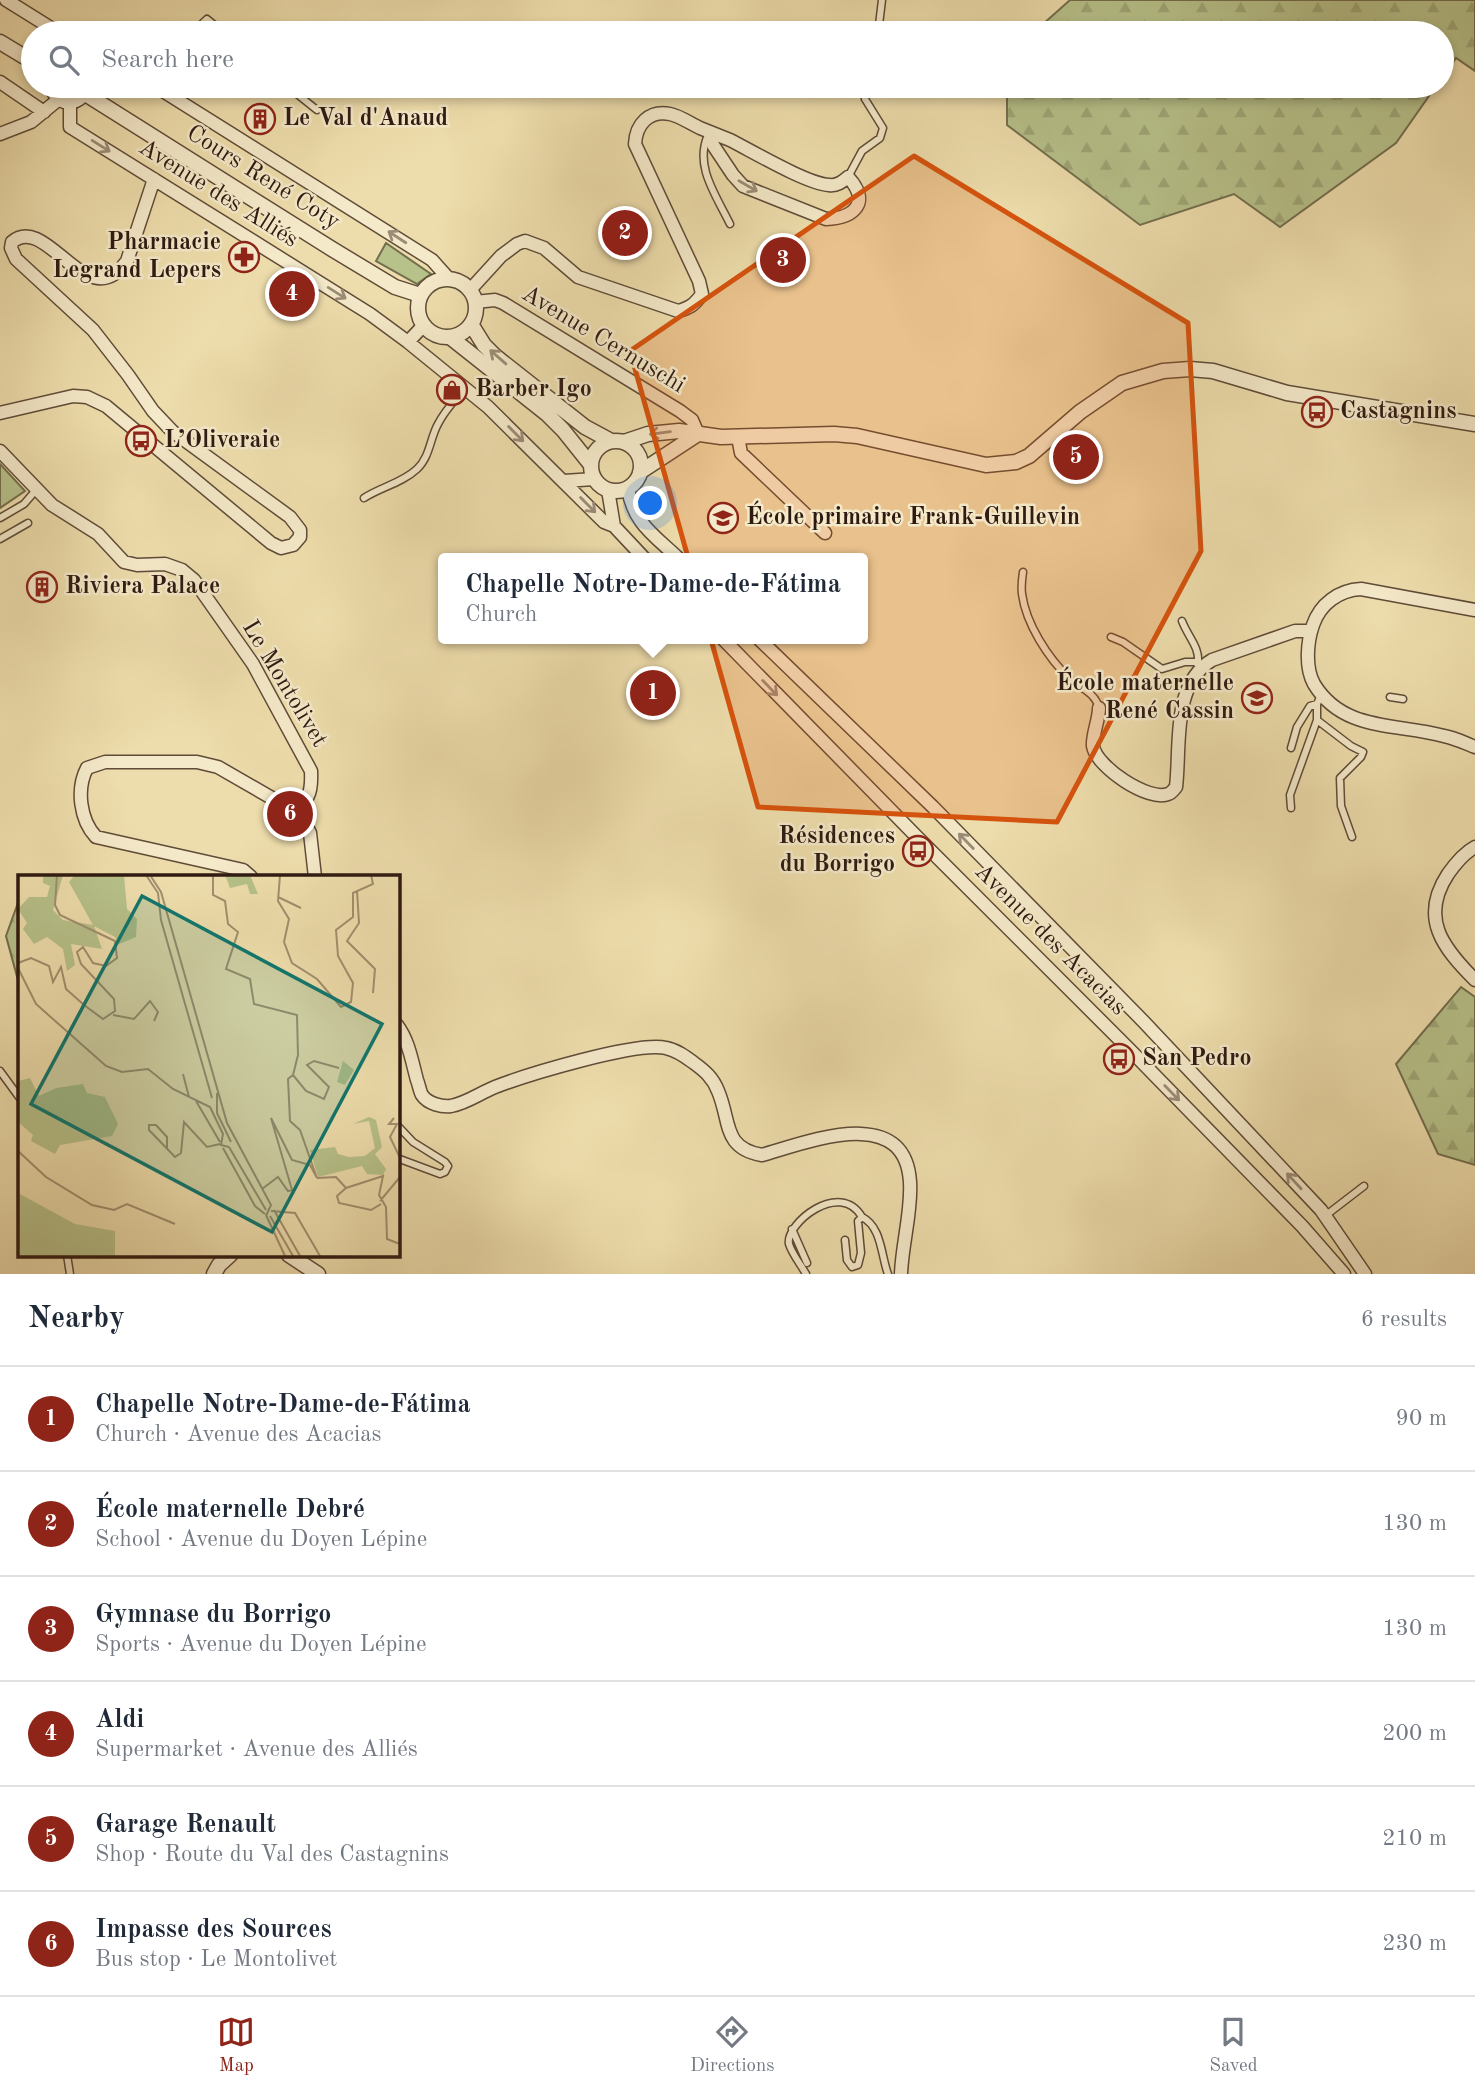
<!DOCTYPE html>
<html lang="en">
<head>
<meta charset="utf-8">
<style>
	:root { --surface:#fff; --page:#f2f2f3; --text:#1f2937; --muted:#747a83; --line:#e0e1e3; --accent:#8f2418 }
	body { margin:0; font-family:"Old Standard TT",serif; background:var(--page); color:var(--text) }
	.you { position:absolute; left:651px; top:504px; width:24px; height:24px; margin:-18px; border:5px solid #fff; border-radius:50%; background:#1a73e8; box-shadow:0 0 0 10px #1a73e833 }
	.badge { display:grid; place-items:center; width:46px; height:46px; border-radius:50%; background:var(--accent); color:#fff; font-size:23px; font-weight:700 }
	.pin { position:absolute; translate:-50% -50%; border:4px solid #fff; box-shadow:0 2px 7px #0006 }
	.popup { position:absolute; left:438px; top:553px; width:430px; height:91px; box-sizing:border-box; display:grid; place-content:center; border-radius:7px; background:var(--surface); filter:drop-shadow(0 2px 5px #0005); font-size:23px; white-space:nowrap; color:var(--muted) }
	.popup b { font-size:26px; color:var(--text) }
	.popup::after { content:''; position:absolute; left:50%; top:100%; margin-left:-14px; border:14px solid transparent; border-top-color:var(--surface) }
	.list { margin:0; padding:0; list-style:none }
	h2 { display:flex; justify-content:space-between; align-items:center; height:91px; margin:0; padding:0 28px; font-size:30px }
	h2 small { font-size:23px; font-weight:400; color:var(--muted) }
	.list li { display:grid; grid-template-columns:46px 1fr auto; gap:21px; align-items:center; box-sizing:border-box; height:105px; padding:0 28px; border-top:2px solid var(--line) }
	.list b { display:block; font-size:26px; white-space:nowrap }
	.list p { margin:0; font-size:23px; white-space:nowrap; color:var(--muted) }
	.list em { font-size:23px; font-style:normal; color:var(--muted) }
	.icon { flex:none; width:38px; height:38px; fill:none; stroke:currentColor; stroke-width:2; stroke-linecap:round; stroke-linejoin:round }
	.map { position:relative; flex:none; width:1475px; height:1274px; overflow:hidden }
	.search { position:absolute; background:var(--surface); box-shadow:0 4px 10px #0003; left:21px; right:21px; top:21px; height:77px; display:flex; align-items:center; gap:18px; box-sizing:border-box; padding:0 24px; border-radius:38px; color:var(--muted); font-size:26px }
	.sheet { height:721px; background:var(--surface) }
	nav { display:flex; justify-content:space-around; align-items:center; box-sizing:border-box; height:98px; border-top:2px solid var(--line); background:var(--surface); font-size:19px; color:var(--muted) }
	nav a { display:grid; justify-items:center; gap:4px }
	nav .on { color:var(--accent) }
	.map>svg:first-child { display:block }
	.forest { fill:url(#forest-firs); stroke:#736e4e; stroke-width:2 }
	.park { fill:#b7c18a; stroke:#736e4e; stroke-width:2 }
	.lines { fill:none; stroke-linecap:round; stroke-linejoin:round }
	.service-casing { stroke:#5f4b38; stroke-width:9 }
	.minor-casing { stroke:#5f4b38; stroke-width:15 }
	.tertiary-casing { stroke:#5f4b38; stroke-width:17 }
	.service { stroke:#f4e9c9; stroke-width:6 }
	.minor { stroke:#f4e9c9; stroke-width:12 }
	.tertiary { stroke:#f4e9c9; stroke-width:14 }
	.oneway { stroke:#9b8c77 }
	.marked { fill:#d6530d; fill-opacity:0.2; stroke:#d6530d; stroke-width:5; stroke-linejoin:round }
	.labels { text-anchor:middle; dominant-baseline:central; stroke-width:5; stroke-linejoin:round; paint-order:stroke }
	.poi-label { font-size:24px; font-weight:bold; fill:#2f1a12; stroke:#f4e9c9; text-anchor:start }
	.street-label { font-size:24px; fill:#2f1a12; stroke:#f4e9c9 }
	.inset-road { fill:none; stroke:#a28f6e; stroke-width:2 }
	.view { fill:#0f766e; fill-opacity:0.15; stroke:#0f766e; stroke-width:3.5 }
	.inset-edge { fill:none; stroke:#2f1a12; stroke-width:3.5 }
</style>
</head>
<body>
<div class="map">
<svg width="1475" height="1274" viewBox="0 0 1475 1274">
	<defs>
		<pattern id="forest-firs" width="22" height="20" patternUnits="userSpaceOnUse" patternTransform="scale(1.75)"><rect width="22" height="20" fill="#b7c18a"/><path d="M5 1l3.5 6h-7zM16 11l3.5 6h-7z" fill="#9ea576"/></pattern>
	</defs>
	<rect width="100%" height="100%" fill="#eeddac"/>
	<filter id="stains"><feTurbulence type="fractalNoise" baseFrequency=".00286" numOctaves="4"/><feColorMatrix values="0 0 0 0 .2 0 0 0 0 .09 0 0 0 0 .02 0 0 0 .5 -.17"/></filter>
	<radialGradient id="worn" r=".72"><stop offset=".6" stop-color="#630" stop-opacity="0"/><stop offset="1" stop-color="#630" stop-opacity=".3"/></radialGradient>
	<path class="forest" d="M1070,0H1475V71L1456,58L1442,78V33H1033Z
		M1007,86H1436L1396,143L1280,227L1234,194L1140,225L1007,125Z
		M19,900V984L6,936Z
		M1461,987L1475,997V1165L1438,1154L1396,1064Z"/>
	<path class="park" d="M386,243L431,274L417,284L376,261Z
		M0,464L25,491L0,508Z"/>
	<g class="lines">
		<g class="service-casing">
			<path id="service" d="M192,33L207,19L224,33
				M878,33L882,0
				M287,86L317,110
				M708,135C694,166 716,195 730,224
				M848,177L862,151L880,138L883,128L865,99L863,86
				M364,498C381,487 402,483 417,469C430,457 430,438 438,424C445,410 455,400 465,388
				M0,518L24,504L36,490
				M0,539L28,523
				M1023,572C1022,579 1021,587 1022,594C1026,624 1048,658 1070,679C1081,689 1095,692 1099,708
				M1182,621C1188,637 1200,647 1198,664
				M1111,637L1123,642L1162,669L1185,662H1195L1201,667
				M1390,697L1403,699
				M1317,720L1351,746L1363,752L1361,757L1340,778L1341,806L1352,837
				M1291,748L1297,727L1310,706L1317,704
				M1291,808L1290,795L1317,720V704L1321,695
				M0,1071L19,1097
				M397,1125L413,1142L445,1162L448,1166L445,1172L440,1174L397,1158
				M1325,1216L1364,1186
				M792,1229L807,1263
				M845,1240L847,1260L852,1267L858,1265L861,1253L858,1221L862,1217C882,1227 881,1256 888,1274
				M67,1255L70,1274
				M806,1274C801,1265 792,1254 789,1244C785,1224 840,1179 862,1217"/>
		</g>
		<g class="minor-casing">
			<path id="minor" d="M6,0L59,33
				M0,82L44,112
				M155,86L432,260L449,279
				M70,102V127L370,314L408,342L488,407L604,522L614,526L644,558
				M0,134L31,122L59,99
				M470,290L501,256L517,244L525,241L544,248L578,277L678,311C690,308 695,304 702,294L699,281L635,144C636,124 649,110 670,114C680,116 691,124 700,128C710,132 720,136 730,140C752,151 807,184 829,185C837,186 842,182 848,177C871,202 855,218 826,219L743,186L733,175L713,145L710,132
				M475,302L495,300L503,303L680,411L692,420L698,434
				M408,342L423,326
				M0,413L73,396L87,397L106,406L271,543L281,548L293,545L300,537V530L290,517L172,431L153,411L128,375L93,330L16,259L11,248L12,242C47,212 87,318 127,261L154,179
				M738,437L741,453L825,533
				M0,451L52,505L98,534L124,562L137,565L165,564L182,570L194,580L253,664L311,771C312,792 310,807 284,805L218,767L197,762H105L87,768C76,789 80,820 96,837L243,870L251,877
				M564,481L594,479
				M628,488C633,523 654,535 678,558
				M608,490L614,526
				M1475,610L1361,589C1339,590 1320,604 1313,625C1307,642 1305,668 1314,684C1343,732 1397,723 1444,736C1455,738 1465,743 1475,747
				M723,639L918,838L1130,1050L1302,1226L1344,1274
				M759,639L933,807L1143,1021L1321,1210L1365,1274
				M1099,708C1099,720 1092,735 1093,746C1096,767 1149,802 1168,794C1172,793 1174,789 1176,787C1181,746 1171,685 1212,660L1295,631H1311
				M296,806L310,833L315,877
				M1475,847C1464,853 1455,864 1448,874C1419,918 1443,948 1475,980
				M397,1025C409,1041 412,1062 417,1080C419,1085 420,1092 422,1095C428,1104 442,1107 451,1106C467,1103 480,1093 495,1087C526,1075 637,1041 666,1048C677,1050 686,1057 694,1063C705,1071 713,1078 718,1091C731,1121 722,1148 762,1155C808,1142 905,1103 910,1182C912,1211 902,1244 901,1274"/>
		</g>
		<g class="tertiary-casing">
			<path id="tertiary" d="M0,42L33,62
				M50,86L59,99C71,105 82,100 87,87
				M84,93L332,249L395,287L420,295
				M418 308a29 29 0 1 1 58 0a29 29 0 1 1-58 0Z
				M471,324L484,345L495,356L585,427L611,441
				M450,337L547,414L563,430L591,465
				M591 466a25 25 0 1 1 50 0a25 25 0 1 1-50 0Z
				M624,442L648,434L679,431L721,437L834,434L857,436L986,465L1016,462L1029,456L1080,412L1122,383L1163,371L1190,369L1213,371L1287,393L1475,424
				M640,472L698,434
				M289,1255L318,1274
				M214,1274L219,1265L230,1255"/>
		</g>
		<use href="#service" class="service"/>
		<use href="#minor" class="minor"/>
		<use href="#tertiary" class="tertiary"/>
	</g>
	<defs><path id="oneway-shaft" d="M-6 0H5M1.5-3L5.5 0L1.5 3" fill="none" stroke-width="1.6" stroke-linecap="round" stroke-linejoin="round" transform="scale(1.75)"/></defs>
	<g class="oneway">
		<use href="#oneway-shaft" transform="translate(101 146) rotate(32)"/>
		<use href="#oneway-shaft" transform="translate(748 186) rotate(30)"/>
		<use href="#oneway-shaft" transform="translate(397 237) rotate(-147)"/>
		<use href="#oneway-shaft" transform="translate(337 293) rotate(32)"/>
		<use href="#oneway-shaft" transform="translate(498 357) rotate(-139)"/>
		<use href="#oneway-shaft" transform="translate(660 433) rotate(173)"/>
		<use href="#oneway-shaft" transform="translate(516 434) rotate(45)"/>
		<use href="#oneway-shaft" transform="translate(588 505) rotate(45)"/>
		<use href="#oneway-shaft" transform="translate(770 688) rotate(46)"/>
		<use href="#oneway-shaft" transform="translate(966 841) rotate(-134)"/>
		<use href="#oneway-shaft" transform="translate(1172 1093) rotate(46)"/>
		<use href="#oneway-shaft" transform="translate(1294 1181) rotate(-133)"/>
	</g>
	<path class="marked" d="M914,156L1188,323L1201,551L1057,822L758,807L630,351Z"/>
	<defs>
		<g id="building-ring" transform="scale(1.575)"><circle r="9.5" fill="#f4e9c9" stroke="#8f2418" stroke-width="1.5"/><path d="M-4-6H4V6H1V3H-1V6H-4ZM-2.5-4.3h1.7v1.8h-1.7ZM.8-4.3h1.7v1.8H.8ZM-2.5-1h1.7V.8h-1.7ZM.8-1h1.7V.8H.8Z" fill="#8f2418"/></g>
		<g id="pharmacy-ring" transform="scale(1.575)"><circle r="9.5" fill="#f4e9c9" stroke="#8f2418" stroke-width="1.5"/><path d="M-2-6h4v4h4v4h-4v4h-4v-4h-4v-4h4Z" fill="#8f2418"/></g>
		<g id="shop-ring" transform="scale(1.575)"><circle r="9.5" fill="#f4e9c9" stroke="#8f2418" stroke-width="1.5"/><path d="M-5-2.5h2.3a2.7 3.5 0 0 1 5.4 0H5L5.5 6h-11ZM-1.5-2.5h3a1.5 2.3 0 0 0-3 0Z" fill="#8f2418"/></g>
		<g id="bus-ring" transform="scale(1.575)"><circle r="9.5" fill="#f4e9c9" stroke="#8f2418" stroke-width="1.5"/><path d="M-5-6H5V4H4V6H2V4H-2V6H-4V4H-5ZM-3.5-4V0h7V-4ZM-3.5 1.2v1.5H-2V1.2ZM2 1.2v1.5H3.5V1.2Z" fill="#8f2418"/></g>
		<g id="school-ring" transform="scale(1.575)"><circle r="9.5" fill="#f4e9c9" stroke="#8f2418" stroke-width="1.5"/><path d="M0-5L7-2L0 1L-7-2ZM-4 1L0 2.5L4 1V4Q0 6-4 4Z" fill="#8f2418"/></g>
	</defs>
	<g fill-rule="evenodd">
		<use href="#building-ring" x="260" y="119"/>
		<use href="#pharmacy-ring" x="244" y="257"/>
		<use href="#shop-ring" x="452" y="390"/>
		<use href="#bus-ring" x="1317" y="412"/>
		<use href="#bus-ring" x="141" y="441"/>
		<use href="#school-ring" x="723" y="518"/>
		<use href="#building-ring" x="42" y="587"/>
		<use href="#school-ring" x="1257" y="698"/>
		<use href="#bus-ring" x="918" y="851"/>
		<use href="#bus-ring" x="1119" y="1059"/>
	</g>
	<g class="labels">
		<g class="poi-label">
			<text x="283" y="119">Le Val d'Anaud</text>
			<text x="221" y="243" text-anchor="end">Pharmacie<tspan x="221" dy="28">Legrand Lepers</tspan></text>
			<text x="475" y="390">Barber Igo</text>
			<text x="1340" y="412">Castagnins</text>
			<text x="164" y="441">L’Oliveraie</text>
			<text x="746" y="518">École primaire Frank-Guillevin</text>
			<text x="65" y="587">Riviera Palace</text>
			<text x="1234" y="684" text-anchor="end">École maternelle<tspan x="1234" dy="28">René Cassin</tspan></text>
			<text x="895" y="837" text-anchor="end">Résidences<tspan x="895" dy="28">du Borrigo</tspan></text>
			<text x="1142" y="1059">San Pedro</text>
		</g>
		<g class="street-label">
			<text transform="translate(263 178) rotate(32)">Cours René Coty</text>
			<text transform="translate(218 194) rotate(32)">Avenue des Alliés</text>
			<text transform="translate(603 340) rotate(31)">Avenue Cernuschi</text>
			<text transform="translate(284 684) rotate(59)">Le Montolivet</text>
			<text transform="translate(1050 940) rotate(45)">Avenue des Acacias</text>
		</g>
	</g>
	<g transform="translate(18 875)">
		<rect width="382" height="382" fill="#eeddac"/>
		<path d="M25,0H45L35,35L45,45L75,50L51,7L57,0H106L109,34L119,44L118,62L101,69L97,62L76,51L84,74L53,69L57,90L49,96L45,74L29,62L16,69L5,54L9,48L0,34L11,22H29L32,11L25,8ZM207,0H232L240,19H232L229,9L212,13ZM325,186L336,195L327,210L319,207ZM12,203L21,221L38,213L65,209L69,218L87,222L100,249L94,261L42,270L37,279L13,266L15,260L0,247V206ZM0,318L57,349L97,356V381H0Z" fill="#b7c18a"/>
		<path d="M351,242L358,245L364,272L357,279L368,294L365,300L349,299L344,291L300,302L292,275L317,272L320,279L331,282L347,281L357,273L351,246L335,249Z" fill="#b7c18a"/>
		<path class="inset-road" d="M128,0L140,18L143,45L194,223M132,0L143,17L209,248L253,330L248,341L251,334M195,0V20L207,26L210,49L220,57L208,94L232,104L236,129L279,140L280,180L275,200M262,0L260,26L271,44L266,67L274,88L299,104L323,132L333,127L335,108L320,81L318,55L335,42V18L355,9L353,0M339,16L341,48L329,66L357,94L355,118M260,22L283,33M0,88L13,83L31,91L35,107L43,92L48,114L66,130L85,144L97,136L96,124L63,89L59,77L65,72L75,88L88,91L99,83L97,66L42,40L37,30L39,0M0,93L18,129L88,191L104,197L130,194L155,214L192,232L205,259L203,270L211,272M95,140L116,144L132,126L140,137L136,146M165,199L171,222M199,218V238L213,267M178,226L202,267M376,243L371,249H379L372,262L382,283M211,272L248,335M205,273L237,331L247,339M149,274V262L138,250H131V255L157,282L163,278L166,247L189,272L202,269M0,276L28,302L74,330L96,335L109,329L157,349M299,303L282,255L272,246L270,204L275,200L288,216L306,224L311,212L289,190L296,186L321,193M299,303L318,302L328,313M244,314L260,302L270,316L274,315L253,243L274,285L292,290L299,303M362,326L382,302M363,329L353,335L321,328L319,321L328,313L365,301L361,320L368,332L369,364L382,369M256,335L282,381M253,336L277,338L302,381M248,340L267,381M252,341L275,381"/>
		<path class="view" d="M124,21L364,149L254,357L13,229Z"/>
		<rect width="382" height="382" class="inset-edge"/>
	</g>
	<rect width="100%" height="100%" filter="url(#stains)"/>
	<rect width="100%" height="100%" fill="url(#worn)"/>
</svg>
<div class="you"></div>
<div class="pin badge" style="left:653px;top:693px">1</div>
<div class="popup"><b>Chapelle Notre-Dame-de-Fátima</b>Church</div>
<div class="pin badge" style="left:625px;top:233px">2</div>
<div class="pin badge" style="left:783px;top:260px">3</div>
<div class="pin badge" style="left:292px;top:294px">4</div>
<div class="pin badge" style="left:1076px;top:457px">5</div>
<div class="pin badge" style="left:290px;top:814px">6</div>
<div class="search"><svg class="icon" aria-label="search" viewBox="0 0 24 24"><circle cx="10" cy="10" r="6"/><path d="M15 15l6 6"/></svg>Search here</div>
</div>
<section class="sheet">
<h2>Nearby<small>6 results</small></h2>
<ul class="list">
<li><span class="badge">1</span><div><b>Chapelle Notre-Dame-de-Fátima</b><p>Church · Avenue des Acacias</p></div><em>90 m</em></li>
<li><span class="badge">2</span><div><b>École maternelle Debré</b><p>School · Avenue du Doyen Lépine</p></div><em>130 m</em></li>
<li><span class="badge">3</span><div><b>Gymnase du Borrigo</b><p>Sports · Avenue du Doyen Lépine</p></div><em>130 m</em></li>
<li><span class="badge">4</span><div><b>Aldi</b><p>Supermarket · Avenue des Alliés</p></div><em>200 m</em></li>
<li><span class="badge">5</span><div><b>Garage Renault</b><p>Shop · Route du Val des Castagnins</p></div><em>210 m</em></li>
<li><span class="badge">6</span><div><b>Impasse des Sources</b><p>Bus stop · Le Montolivet</p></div><em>230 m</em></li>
</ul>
</section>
<nav>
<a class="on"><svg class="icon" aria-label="map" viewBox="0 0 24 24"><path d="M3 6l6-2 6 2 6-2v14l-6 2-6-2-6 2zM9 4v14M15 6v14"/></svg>Map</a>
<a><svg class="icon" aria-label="directions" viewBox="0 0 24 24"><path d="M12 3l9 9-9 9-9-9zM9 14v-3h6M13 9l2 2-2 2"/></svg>Directions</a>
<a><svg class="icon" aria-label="saved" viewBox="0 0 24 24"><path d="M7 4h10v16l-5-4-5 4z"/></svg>Saved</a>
</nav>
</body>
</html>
